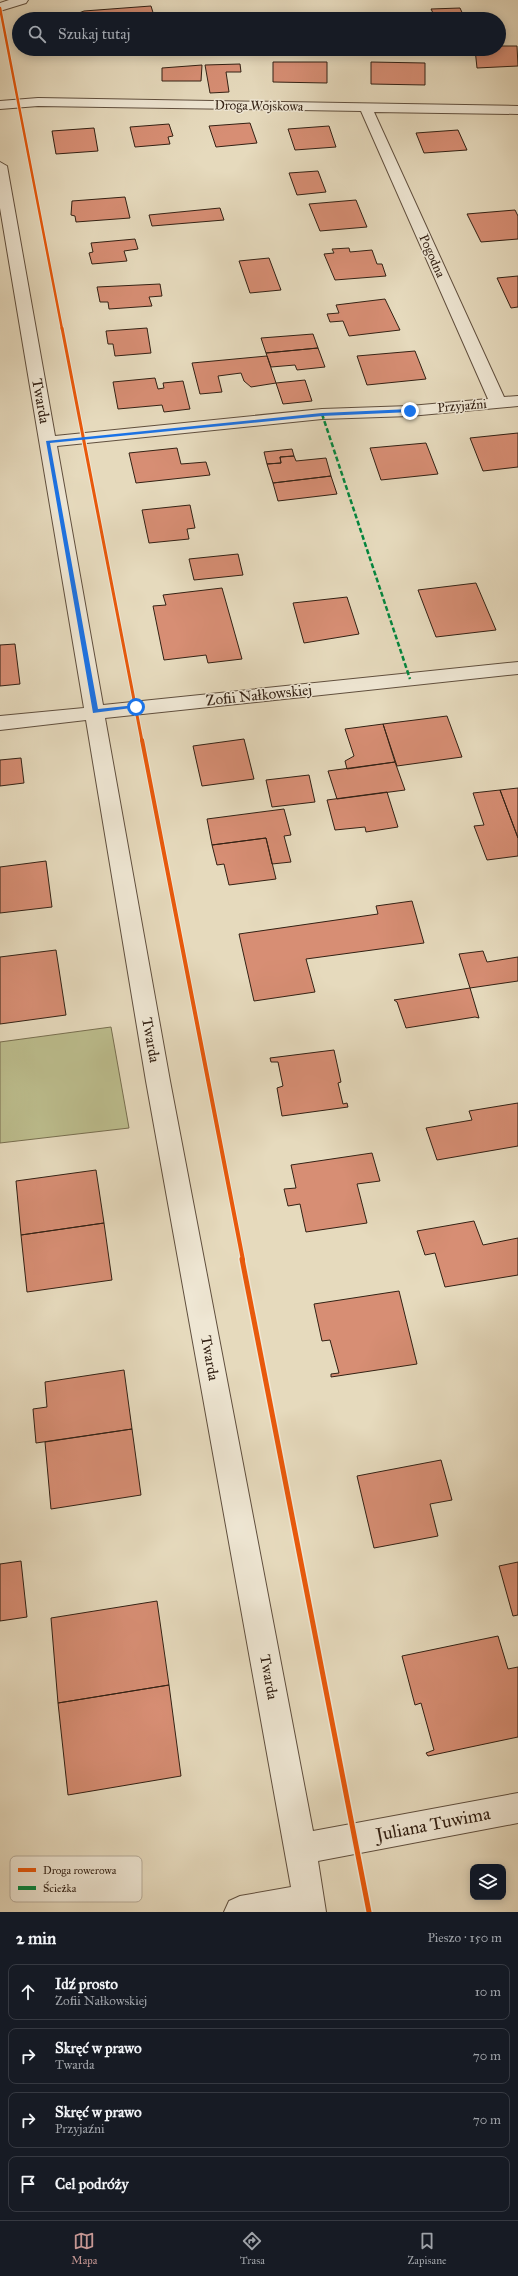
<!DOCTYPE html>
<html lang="pl">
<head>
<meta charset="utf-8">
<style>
	:root { --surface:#171b24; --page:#20242c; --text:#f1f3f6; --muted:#9ea1a6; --line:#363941; --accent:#c59692 }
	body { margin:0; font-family:"IM FELL Great Primer",serif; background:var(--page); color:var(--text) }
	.controls { position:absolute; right:12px; bottom:12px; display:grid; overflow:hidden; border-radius:8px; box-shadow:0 2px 10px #0003 }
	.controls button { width:36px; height:36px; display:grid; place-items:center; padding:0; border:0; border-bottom:1px solid var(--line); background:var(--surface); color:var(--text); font:20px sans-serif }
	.stop { position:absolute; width:12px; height:12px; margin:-9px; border:3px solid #1a73e8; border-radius:50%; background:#fff }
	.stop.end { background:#1a73e8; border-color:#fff; box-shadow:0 1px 4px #0008 }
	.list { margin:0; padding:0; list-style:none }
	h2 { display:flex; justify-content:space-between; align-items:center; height:52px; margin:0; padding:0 16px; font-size:17px }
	h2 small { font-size:13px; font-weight:400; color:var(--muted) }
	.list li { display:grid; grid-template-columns:26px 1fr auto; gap:12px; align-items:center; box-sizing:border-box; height:56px; margin:0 8px 8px; padding:0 8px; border:1px solid var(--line); border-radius:8px }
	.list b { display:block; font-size:15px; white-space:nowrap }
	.list p { margin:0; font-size:13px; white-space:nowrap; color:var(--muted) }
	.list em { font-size:13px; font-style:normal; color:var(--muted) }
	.icon { flex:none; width:22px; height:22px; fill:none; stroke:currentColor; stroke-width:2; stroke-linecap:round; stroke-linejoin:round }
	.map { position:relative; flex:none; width:518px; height:1912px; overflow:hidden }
	.search { position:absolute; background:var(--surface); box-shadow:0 2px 10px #0003; left:12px; right:12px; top:12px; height:44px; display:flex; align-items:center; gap:10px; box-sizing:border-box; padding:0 14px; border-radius:22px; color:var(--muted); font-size:15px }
	.sheet { height:308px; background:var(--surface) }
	nav { display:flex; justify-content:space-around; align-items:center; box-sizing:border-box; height:56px; border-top:1px solid var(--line); background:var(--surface); font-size:11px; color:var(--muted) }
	nav a { display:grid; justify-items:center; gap:2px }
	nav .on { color:var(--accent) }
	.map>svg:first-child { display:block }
	.green { fill:#bcbd8d; stroke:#786f50 }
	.building { fill:#d78e74; stroke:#332114 }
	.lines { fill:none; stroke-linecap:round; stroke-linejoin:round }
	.street-casing { stroke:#604f3e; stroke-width:2 }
	.street { fill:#efe7d4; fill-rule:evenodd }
	.quiet { stroke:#00873e; stroke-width:2.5; stroke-dasharray:5 2.5; stroke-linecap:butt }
	.cycleway-far3-casing { stroke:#efe7d4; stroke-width:4 }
	.cycleway-far2-casing { stroke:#efe7d4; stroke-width:5 }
	.cycleway-far1-casing { stroke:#efe7d4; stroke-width:6 }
	.cycleway-casing { stroke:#efe7d4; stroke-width:8 }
	.cycleway-far3 { stroke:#e8590c; stroke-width:2.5 }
	.cycleway-far2 { stroke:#e8590c; stroke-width:3 }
	.cycleway-far1 { stroke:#e8590c; stroke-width:4 }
	.cycleway { stroke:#e8590c; stroke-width:5 }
	.route { fill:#1a73e8 }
	.labels { text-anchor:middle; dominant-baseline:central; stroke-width:3; stroke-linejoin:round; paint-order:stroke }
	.far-street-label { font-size:13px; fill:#332114; stroke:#efe7d4 }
	.street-label { font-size:15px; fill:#332114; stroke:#efe7d4 }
	.near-street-label { font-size:18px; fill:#332114; stroke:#efe7d4 }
	.key { fill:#efe7d4; stroke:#b7ac9a; stroke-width:1 }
	.key-label { font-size:11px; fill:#332114 }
</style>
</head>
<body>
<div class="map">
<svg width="518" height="1912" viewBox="0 0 518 1912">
	<rect width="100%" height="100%" fill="#e6dabd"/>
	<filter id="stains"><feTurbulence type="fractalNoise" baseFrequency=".005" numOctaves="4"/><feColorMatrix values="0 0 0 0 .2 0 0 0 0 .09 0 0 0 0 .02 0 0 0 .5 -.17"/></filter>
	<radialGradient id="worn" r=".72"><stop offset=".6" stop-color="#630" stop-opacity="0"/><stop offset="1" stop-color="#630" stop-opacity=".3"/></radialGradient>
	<path class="green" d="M111,1027L129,1128L0,1143V1042Z"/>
	<path class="building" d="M151,6L155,19H85L80,18L79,13L84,11Z
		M460,8L465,19H436L431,9Z
		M235,18L304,19H234Z
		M499,46H517L518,66L477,68L475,49H499Z
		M273,62H327V83L273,82Z
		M371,62L425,63V85L371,84Z
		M240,64L241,72H226L229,92L210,93L205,65Z
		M202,65L201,81H162V68Z
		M250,123L257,143L216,147L209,126Z
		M169,124L173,136L168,137L170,144L135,147L130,127Z
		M329,126L336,147L295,150L288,129Z
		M94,128L98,151L56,154L52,131Z
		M458,130L467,150L424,153L416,133Z
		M318,171L326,192L297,195L289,173Z
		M125,197L130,218L76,222L75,216L71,215L72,201Z
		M356,200L367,227L320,231L309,204Z
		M220,208L224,220L152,226L149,215Z
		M515,210L518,216V239L481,242L467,214Z
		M135,239L138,249L124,251L127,261L92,264L89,253L93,252L91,243Z
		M349,248L350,252L372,250L377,264H382L386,276L335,280L324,254L334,253L332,249Z
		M269,258L281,290L250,293L239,261Z
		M518,276V307L511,308L497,278Z
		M160,284L162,296L149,297L152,306L109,309L108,302H100L97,287Z
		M385,299L400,330L349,336L343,321L330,322L327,314L339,313L336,305Z
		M147,328L151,353L115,356L113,344H108L106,331Z
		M313,334L318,348L266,353L261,338Z
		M318,348L325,367L297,370L295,365L271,367L266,353Z
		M415,351L426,379L367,385L357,356Z
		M267,356L276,383L251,387L244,381L241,373L218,376L222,392L200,394L192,363Z
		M155,378L158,389L164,388L163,383L183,381L190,409L164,412L162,405L118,409L113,382Z
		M305,380L312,401L283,404L276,383Z
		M518,433V467L483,471L470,438Z
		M426,443L438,474L381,480L370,448Z
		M177,448L181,464L206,462L210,475L136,483L129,453Z
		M292,449L294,456L280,457L281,463L267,464L264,452Z
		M294,456L296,461L326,458L331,476L273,483L267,464L281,463L280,457Z
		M331,476L337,494L278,501L273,483Z
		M190,505L195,528L187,529L189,539L149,543L142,510Z
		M238,554L243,575L194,580L189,559Z
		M476,583L496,630L436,637L418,590Z
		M222,588L242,659L208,663L206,655L164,660L153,606L166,605L163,595Z
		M347,597L359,634L304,643L293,603Z
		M15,644L20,684L0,686V645Z
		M447,716L462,757L397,766L383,724Z
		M383,724L395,762L347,769L345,761L354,756L345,729Z
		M244,739L254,779L202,786L193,746Z
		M21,758L24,783L0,786V760Z
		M395,762L405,790L337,799L328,771Z
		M309,775L315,802L272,807L266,780Z
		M518,788V838L500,790Z
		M500,790L518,838V856L487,860L474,826L484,825L473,793Z
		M387,792L398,827L366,832L365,827L335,830L327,800Z
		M284,809L291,835L284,836L291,862L272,864L266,838L212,845L207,819Z
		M266,838L276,879L229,885L224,864L217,865L212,845Z
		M46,861L52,907L0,913V867Z
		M412,901L424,943L306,959L315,992L254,1001L239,934L378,914L376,906Z
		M56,950L66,1015L0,1024V957Z
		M483,951L487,962L518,957V981L470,988L459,954Z
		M470,988L479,1018L475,1017L406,1028L397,1002L394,1000Z
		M334,1050L341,1082L338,1083L343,1104L347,1103L348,1107L282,1116L277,1088L283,1086L278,1062H271L270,1058Z
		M518,1103V1146L437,1160L426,1128L472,1120L469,1111Z
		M372,1153L380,1181L357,1184L367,1223L306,1232L300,1204L288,1206L284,1189L296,1188L291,1165Z
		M96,1170L104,1223L21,1235L16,1181Z
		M474,1221L483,1245L518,1238V1275L445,1287L435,1253L425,1255L417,1231Z
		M104,1223L112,1280L27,1292L21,1235Z
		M399,1291L417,1364L331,1377V1374L339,1373L330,1340L322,1341L314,1304Z
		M124,1370L132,1429L36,1443L33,1409L47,1407L45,1382Z
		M132,1429L141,1495L51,1509L45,1442Z
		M441,1460L452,1500L430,1504L438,1536L374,1548L357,1476Z
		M21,1561L27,1617L0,1621V1564Z
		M518,1562V1615L513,1616L499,1566Z
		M157,1601L169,1685L58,1703L51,1618Z
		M498,1636L508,1669L518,1667V1737L428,1756L426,1753L434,1750L421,1703L415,1705L402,1656Z
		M169,1685L181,1776L68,1795L58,1703Z"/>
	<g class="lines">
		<g class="street-casing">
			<path id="street" d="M9,0H28L26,3L0,11V3Z
				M38,98L518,106V114L374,112L504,397L518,396V406L410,416L322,419L57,446L103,705L518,662V674L105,718L170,1081L313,1831L518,1793V1823L318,1861L326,1912H224L229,1901L240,1896L291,1887L146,1081L86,720L0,730V716L84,708L0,208V162L7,166L55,436L322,409L410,406L488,399L361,111L38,106L0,109V101Z"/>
		</g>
		<use href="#street" class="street"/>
		<path class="quiet" d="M322,414L410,679"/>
		<g class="cycleway-far3-casing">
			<path id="cycleway-far3" d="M0,8L62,329"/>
		</g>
		<g class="cycleway-far2-casing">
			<path id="cycleway-far2" d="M62,328L142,741"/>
		</g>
		<g class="cycleway-far1-casing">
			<path id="cycleway-far1" d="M142,740L243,1260"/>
		</g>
		<g class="cycleway-casing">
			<path id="cycleway" d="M242,1259L369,1912"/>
		</g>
		<use href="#cycleway-far3" class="cycleway-far3"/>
		<use href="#cycleway-far2" class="cycleway-far2"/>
		<use href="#cycleway-far1" class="cycleway-far1"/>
		<use href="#cycleway" class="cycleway"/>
	</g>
	<path class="route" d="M410,409L411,412L322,416L50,443L98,709L136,705L139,707L93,713L46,441L322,413Z"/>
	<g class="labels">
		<g class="far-street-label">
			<text transform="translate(259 106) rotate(1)">Droga Wojskowa</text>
			<text transform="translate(432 256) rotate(66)">Pogodna</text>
			<text transform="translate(462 406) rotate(-5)">Przyjaźni</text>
		</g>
		<g class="street-label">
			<text transform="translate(41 401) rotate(80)">Twarda</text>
			<text transform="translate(259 695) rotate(-6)">Zofii Nałkowskiej</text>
			<text transform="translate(151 1040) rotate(80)">Twarda</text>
			<text transform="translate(210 1358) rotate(80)">Twarda</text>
			<text transform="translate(269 1677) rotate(80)">Twarda</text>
		</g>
		<g class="near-street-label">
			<text transform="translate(433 1824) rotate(-11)">Juliana Tuwima</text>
		</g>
	</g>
	<rect x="10" y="1856" width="132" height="46" rx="6" class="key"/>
	<rect x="18" y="1868" width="18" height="4" fill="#e8590c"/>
	<rect x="18" y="1886" width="18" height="4" fill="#00873e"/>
	<g class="key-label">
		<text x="43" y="1874">Droga rowerowa</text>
		<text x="43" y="1892">Ścieżka</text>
	</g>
	<rect width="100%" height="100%" filter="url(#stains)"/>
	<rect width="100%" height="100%" fill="url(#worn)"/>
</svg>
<div class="controls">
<button><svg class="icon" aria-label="layers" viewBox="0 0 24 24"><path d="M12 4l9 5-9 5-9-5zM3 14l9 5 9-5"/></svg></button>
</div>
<div class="stop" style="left:136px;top:707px"></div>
<div class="stop end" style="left:410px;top:411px"></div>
<div class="search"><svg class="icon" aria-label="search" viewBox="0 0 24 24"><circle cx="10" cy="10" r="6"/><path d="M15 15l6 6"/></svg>Szukaj tutaj</div>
</div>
<section class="sheet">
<h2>2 min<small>Pieszo · 150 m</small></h2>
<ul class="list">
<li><svg class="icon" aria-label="ahead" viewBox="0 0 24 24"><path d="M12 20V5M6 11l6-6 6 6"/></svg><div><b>Idź prosto</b><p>Zofii Nałkowskiej</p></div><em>10 m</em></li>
<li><svg class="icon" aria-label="right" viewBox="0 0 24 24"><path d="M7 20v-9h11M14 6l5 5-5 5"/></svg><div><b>Skręć w prawo</b><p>Twarda</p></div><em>70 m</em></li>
<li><svg class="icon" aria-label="right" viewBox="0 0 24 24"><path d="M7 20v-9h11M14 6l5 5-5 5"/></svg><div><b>Skręć w prawo</b><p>Przyjaźni</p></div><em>70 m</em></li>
<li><svg class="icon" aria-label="arrive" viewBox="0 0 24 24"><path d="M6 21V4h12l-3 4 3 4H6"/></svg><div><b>Cel podróży</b></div></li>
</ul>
</section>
<nav>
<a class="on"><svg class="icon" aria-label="map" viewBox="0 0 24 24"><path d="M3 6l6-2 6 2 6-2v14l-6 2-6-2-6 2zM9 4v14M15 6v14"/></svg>Mapa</a>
<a><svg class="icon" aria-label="directions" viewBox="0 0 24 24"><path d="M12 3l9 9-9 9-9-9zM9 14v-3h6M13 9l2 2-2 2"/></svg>Trasa</a>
<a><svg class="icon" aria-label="saved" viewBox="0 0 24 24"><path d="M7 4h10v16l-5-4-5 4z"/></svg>Zapisane</a>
</nav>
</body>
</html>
